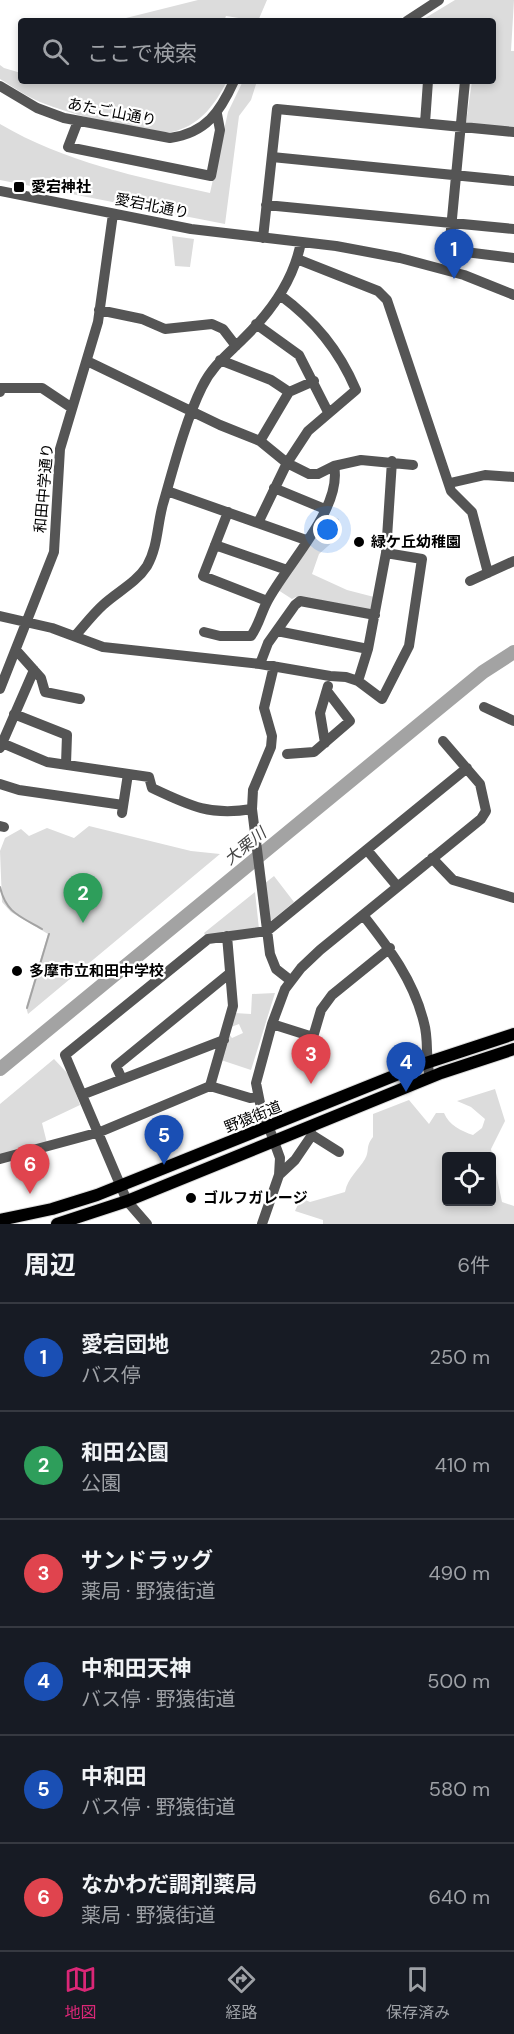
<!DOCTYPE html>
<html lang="ja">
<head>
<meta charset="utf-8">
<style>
	:root { --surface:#171b24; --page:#20242c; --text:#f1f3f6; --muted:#9ea1a6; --line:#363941; --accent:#db2777 }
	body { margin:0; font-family:"DM Sans","Noto Sans JP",sans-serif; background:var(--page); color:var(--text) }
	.controls { position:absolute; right:18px; bottom:18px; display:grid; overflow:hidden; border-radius:6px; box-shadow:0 3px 9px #0003 }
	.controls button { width:54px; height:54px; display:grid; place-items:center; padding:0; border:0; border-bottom:2px solid var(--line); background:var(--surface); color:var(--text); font:30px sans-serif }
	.you { position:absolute; left:328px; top:530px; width:21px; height:21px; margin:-15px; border:4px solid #fff; border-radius:50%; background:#1a73e8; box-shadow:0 0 0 9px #1a73e833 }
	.badge { display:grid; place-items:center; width:39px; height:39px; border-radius:50%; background:var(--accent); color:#fff; font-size:20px; font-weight:700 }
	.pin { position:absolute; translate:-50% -50px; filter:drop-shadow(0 2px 3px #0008) }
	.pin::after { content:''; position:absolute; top:32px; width:21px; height:18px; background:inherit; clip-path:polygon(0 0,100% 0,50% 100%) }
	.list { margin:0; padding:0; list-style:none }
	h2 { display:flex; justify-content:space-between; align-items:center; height:78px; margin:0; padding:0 24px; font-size:26px }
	h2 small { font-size:20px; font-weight:400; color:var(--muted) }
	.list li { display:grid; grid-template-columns:39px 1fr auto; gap:18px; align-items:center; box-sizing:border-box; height:108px; padding:0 24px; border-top:2px solid var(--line) }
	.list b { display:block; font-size:22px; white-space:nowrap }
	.list p { margin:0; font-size:20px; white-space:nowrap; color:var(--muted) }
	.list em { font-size:20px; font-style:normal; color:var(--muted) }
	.icon { flex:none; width:33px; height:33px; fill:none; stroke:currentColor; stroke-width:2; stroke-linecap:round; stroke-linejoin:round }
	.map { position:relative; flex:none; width:514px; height:1224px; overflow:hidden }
	.search { position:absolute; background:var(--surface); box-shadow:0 3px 9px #0003; left:18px; right:18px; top:18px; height:66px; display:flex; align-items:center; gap:15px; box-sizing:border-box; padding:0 21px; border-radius:6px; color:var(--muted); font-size:22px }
	.sheet { height:726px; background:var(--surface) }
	nav { display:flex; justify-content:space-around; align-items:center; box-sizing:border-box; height:84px; border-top:2px solid var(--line); background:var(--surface); font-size:16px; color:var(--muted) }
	nav a { display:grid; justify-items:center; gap:3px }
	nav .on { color:var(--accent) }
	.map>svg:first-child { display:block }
	.green { fill:#dcdcdc; fill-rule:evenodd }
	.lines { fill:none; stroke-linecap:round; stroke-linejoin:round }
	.stream { stroke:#a3a3a3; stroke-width:2 }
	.river { stroke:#a3a3a3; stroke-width:14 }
	.major-casing { stroke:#dbdbdb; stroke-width:14 }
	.minor { stroke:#555; stroke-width:10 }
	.major { stroke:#000; stroke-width:12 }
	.poi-dot { fill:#000; stroke:#fff; stroke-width:2 }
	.labels { text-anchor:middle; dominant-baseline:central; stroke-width:4.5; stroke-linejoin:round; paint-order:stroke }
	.street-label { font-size:15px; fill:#000; stroke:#fff }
	.poi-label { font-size:15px; font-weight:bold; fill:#000; stroke:#fff; text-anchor:start }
	.water-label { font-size:16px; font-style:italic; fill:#444; stroke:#fff }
</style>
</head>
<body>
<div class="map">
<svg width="514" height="1224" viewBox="0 0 514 1224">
	<rect width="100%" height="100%" fill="#fff"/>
	<path class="green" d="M198,0H267L258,21L226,16L224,21H114Z
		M455,0H514L511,51H514V128L466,123L472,81H493V21L422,20Z
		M0,65L4,68L21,73V81H227C215,104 202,123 176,131C154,138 64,112 40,102C26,96 13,87 0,79Z
		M243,81H257L251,100L239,116L225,224L0,180V124C64,162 138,177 210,193L228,112Z
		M172,236L194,239L190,267L175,266Z
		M327,515L339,519L336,539L319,554L312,574L347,590L374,597L373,609L369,611L296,597L292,599L278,590Z
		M89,826L191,851L220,854L28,1014L26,1007L48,934L11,912L2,902L0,851L5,838L21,829L29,836L47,828L74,838Z
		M274,876L294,902L272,920L269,919L264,884Z
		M255,892L259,929L205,935L204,933Z
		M275,993L251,1070L221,1060L229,1034L232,1038L243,1033L239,1024L231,1027L234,1013L251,1014L252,994Z
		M54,1059L69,1075L80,1105L42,1123L47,1143L0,1155V1104Z
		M495,1089L505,1121L491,1149L502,1202L514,1206V1224H323V1220L295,1211L301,1198L310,1202L345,1192C348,1177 358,1171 365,1159C370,1151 365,1147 373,1137V1114L409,1100L429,1124L436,1113H444C449,1125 461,1131 473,1135L482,1128L485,1119L471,1107L457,1101ZM446,1156H492V1202H446Z"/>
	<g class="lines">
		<path class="stream" d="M0,887C6,913 20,916 42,929
			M27,1008L49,934"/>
		<path class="river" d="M0,1069L483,672L514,652"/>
		<g class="major-casing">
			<path id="major" d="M0,1220L52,1209L97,1195L426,1063L514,1034
				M57,1224L127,1201L441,1073L514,1049"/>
		</g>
		<path class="minor" d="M407,21L439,0
			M465,81L449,250L514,258
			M0,86L37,108L64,118L170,138C206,133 220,112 234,81
			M78,121L68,147L211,176L220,130L217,114
			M425,123L428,81
			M272,157L514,181
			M0,191L191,229L336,246L400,258L464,275L514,295
			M266,205L514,229
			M263,238L277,109L514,132
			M297,259L378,291L387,300L451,491L472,512L488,573
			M99,310L142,319L165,329L212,324L223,329L236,346
			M256,324L299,355L328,412
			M220,360L271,380L289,392
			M87,361L220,425L260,441L287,463L309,474H318L334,466L361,460L413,465
			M0,392L1,388H42L72,408
			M260,441L289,392L314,381
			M450,483L485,475L514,477
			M274,488L325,509
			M167,491L306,540
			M228,512L203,576L267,601
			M258,523L287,463L308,431L356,390C339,350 315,321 280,295
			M215,545L287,570
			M470,581L514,561
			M0,616L52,628L103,647L260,664L330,676L346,677L358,681L382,699L409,646L422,559L386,553
			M277,631L368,649
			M204,632L220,636H251C259,625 261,613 267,602C286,565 343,508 334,466
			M75,636C84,626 92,615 103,605C117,592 136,583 147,566C158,547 157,525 163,504C173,469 186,419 202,387C212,366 227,355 243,339C270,313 294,279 301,242
			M16,650L41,678L45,692L80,699
			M260,664L268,643L295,605L300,601L375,615
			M274,666L264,708L272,736L271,747L253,790L252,809L270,954L276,969L290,980
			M358,681L368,649L386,553L392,461
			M0,689L54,552L60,449L98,322L113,214
			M484,707L514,721
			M14,714L67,735L66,764
			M2,743L47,762L149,777L152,788C190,806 210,816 252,809
			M325,743L320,713L328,686
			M0,748L34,670
			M287,754L314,752L350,721L327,691
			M0,784L19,790L123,805
			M122,813L128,774
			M0,826L4,827
			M367,850L397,886
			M432,858L453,880L514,898
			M363,915C389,948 414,981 424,1023C429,1040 425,1059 430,1077
			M272,1024L313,1037L321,1010L332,995L390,948
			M122,1079L116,1066L230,973
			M210,1086L250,1098L258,1097
			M84,1094L224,1040
			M310,1130L312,1135L339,1152
			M0,1159L100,1132L210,1086L233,1006L227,936
			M279,1175L295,1160L312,1135
			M147,1224L127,1201L65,1055L208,939L267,931L467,768
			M262,1224L279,1175L280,1158L260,1103L256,1083L272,1024L285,989L301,968L320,950L481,819L486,811L480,784L443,741"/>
		<use href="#major" class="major"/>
	</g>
	<g class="poi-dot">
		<rect x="13" y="181" width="12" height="12" rx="3"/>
		<circle cx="359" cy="542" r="6"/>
		<circle cx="17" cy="971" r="6"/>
		<circle cx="191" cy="1198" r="6"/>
	</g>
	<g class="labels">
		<g class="street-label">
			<text transform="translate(112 112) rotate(11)">あたご山通り</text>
			<text transform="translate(152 206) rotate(11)">愛宕北通り</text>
			<text transform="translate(44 488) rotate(-85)">和田中学通り</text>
			<text transform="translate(253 1117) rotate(-22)">野猿街道</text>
		</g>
		<g class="poi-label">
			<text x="31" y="187">愛宕神社</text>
			<text x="371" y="542">緑ケ丘幼稚園</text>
			<text x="29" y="971">多摩市立和田中学校</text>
			<text x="203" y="1198">ゴルフガレージ</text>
		</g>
		<g class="water-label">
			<text transform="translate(245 846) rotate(-39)">大栗川</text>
		</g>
	</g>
</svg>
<div class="controls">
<button><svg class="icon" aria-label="locate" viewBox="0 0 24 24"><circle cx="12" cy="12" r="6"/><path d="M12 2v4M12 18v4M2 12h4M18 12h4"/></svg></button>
</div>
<div class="you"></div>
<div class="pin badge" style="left:454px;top:279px;background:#1a4fb4">1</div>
<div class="pin badge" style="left:83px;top:923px;background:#2e9e5b">2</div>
<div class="pin badge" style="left:311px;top:1084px;background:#e0444e">3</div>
<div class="pin badge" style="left:406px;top:1092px;background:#1a4fb4">4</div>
<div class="pin badge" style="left:164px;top:1165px;background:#1a4fb4">5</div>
<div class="pin badge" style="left:30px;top:1194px;background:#e0444e">6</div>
<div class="search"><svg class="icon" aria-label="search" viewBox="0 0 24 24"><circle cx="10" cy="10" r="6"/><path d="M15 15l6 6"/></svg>ここで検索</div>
</div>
<section class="sheet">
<h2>周辺<small>6件</small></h2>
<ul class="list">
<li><span class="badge" style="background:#1a4fb4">1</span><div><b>愛宕団地</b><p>バス停</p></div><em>250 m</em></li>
<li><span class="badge" style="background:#2e9e5b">2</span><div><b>和田公園</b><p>公園</p></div><em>410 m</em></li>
<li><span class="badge" style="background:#e0444e">3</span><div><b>サンドラッグ</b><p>薬局 · 野猿街道</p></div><em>490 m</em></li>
<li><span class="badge" style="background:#1a4fb4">4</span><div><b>中和田天神</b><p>バス停 · 野猿街道</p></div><em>500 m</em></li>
<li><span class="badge" style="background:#1a4fb4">5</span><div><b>中和田</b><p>バス停 · 野猿街道</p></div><em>580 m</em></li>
<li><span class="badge" style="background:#e0444e">6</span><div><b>なかわだ調剤薬局</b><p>薬局 · 野猿街道</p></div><em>640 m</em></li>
</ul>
</section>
<nav>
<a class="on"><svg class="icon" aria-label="map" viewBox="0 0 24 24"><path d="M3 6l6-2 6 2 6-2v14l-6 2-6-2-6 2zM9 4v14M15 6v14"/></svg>地図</a>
<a><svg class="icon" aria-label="directions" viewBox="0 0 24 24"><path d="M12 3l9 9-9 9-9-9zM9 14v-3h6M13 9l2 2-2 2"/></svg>経路</a>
<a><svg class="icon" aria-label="saved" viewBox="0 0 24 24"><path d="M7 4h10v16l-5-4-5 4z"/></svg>保存済み</a>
</nav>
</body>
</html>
